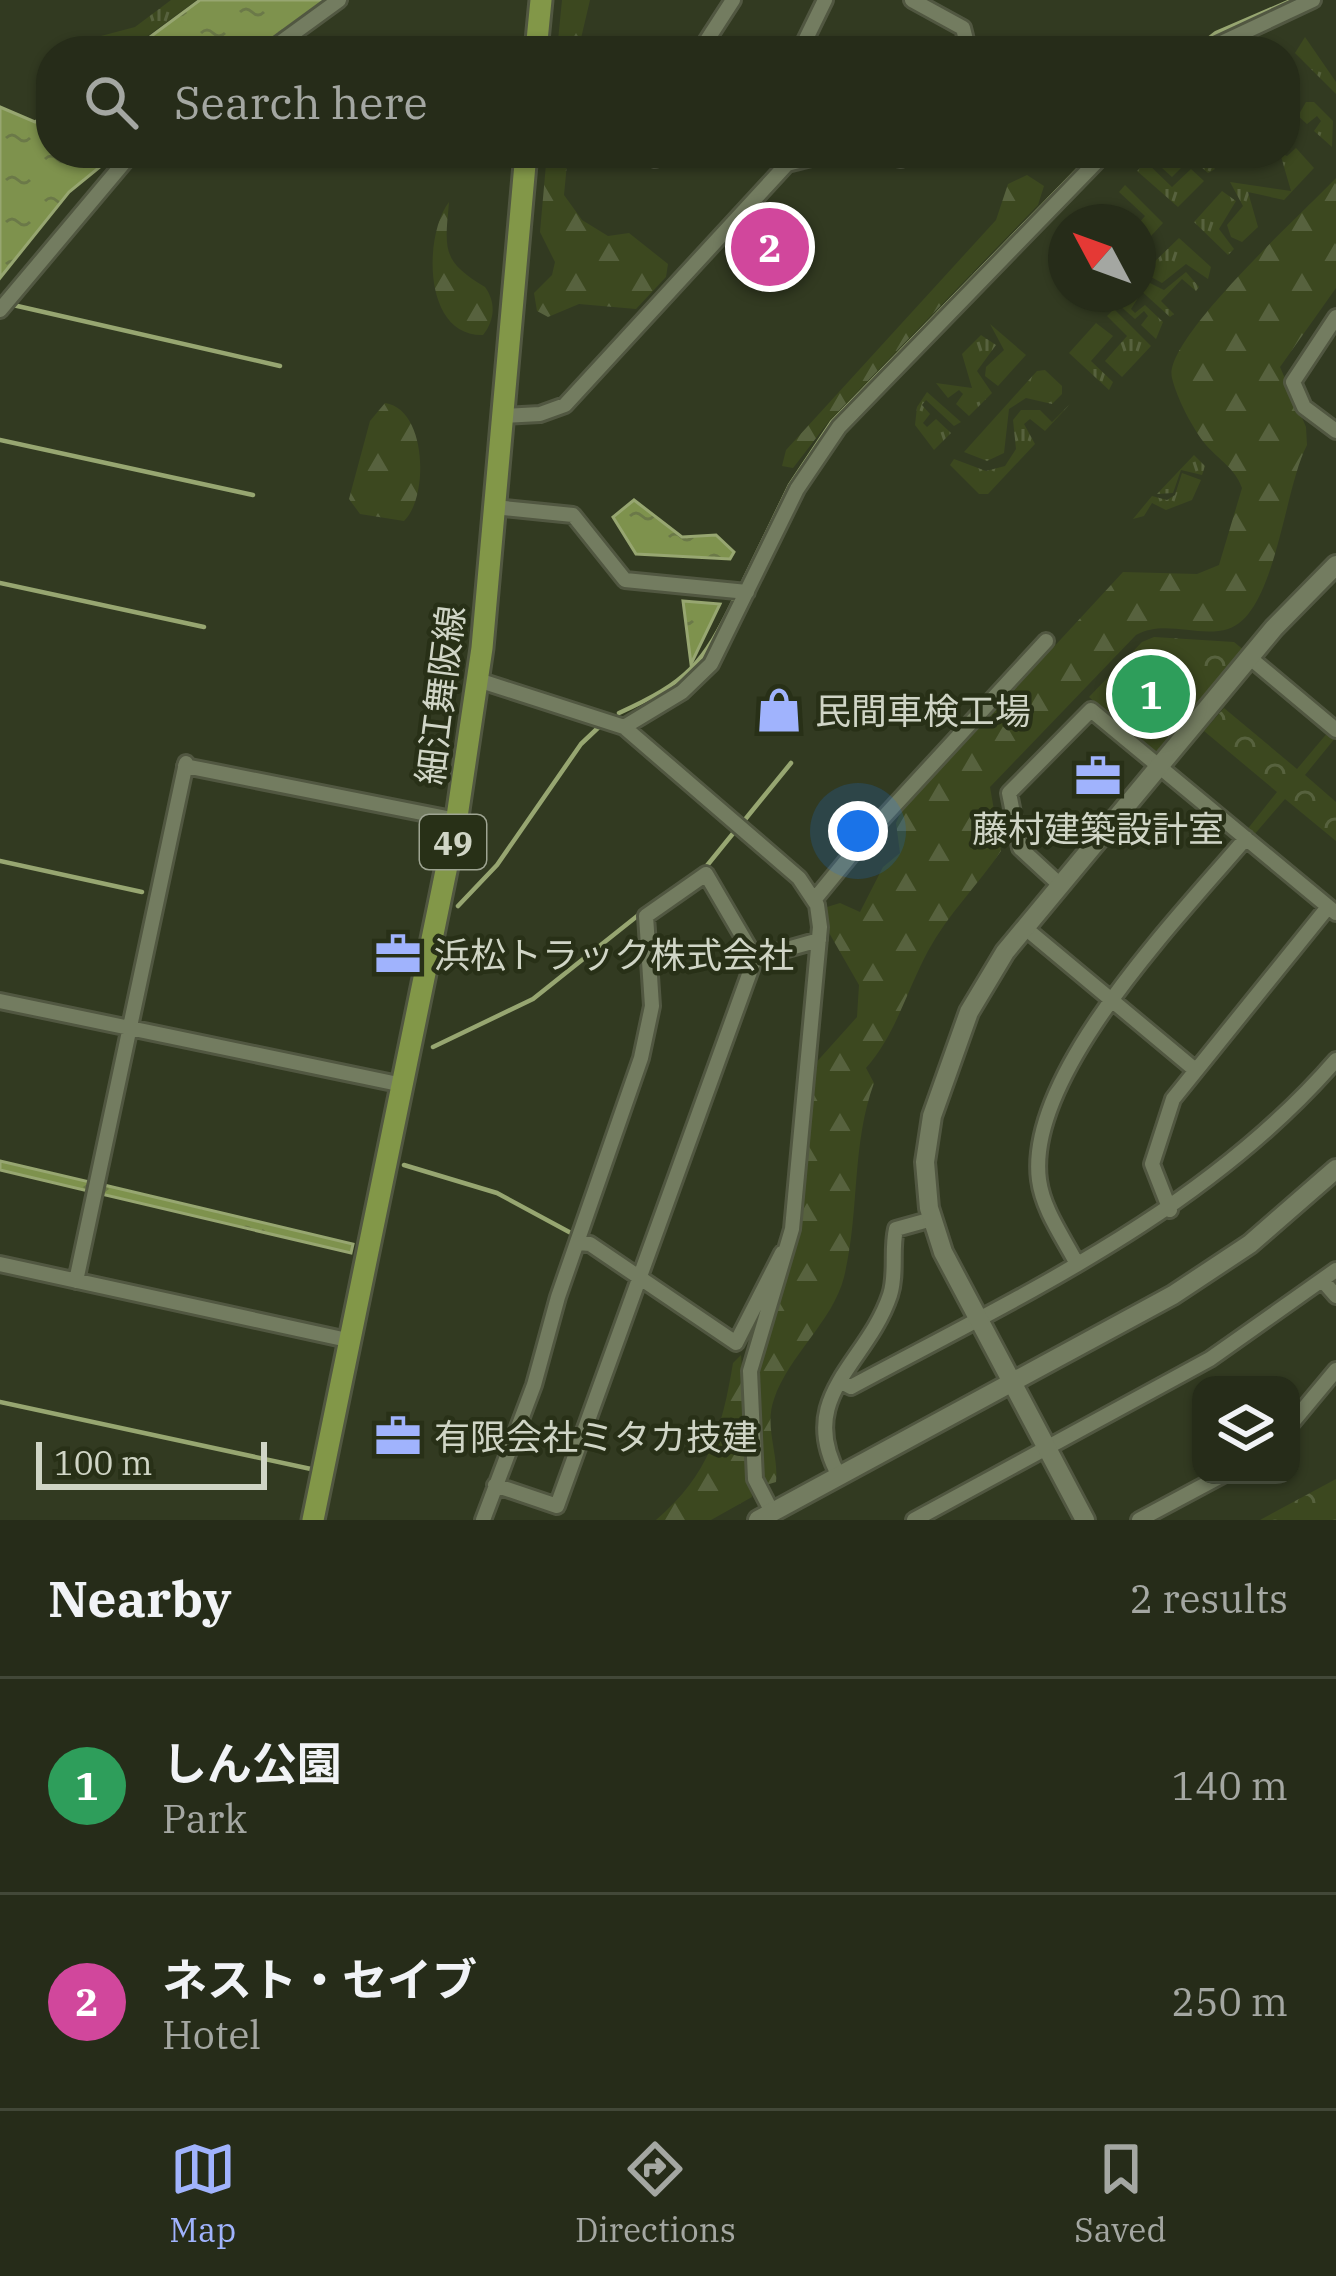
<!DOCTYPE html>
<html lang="en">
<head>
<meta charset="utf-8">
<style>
	:root { --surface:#262c19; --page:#2e3422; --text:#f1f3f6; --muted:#a4a7a2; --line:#424838; --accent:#a0b3fd }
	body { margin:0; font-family:"IBM Plex Serif","Noto Sans JP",serif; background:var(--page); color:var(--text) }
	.controls { position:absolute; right:36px; bottom:36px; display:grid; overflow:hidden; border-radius:24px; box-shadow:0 3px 9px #0004 }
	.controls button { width:108px; height:108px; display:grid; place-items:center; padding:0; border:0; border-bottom:3px solid var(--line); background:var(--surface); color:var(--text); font:60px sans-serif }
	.compass { position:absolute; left:1048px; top:204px; width:108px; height:108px; border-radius:50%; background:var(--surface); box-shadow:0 3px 9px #0004; rotate:311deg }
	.scale { position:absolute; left:36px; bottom:30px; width:231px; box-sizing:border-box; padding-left:12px; border:6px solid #d0d5c6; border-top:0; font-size:33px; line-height:42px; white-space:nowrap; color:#d0d5c6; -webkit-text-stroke:9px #283017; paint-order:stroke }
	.you { position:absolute; left:858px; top:831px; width:42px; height:42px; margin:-30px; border:9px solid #fff; border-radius:50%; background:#1a73e8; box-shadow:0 0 0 18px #1a73e833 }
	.badge { display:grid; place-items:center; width:78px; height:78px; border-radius:50%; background:var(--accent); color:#fff; font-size:39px; font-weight:700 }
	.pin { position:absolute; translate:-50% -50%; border:6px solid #fff; box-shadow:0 3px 12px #0006 }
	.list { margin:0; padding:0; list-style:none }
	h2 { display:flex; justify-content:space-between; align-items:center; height:156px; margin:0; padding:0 48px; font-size:51px }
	h2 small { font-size:39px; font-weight:400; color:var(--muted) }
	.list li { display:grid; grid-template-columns:78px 1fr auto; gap:36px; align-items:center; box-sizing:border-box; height:216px; padding:0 48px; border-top:3px solid var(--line) }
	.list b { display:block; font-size:45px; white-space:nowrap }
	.list p { margin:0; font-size:39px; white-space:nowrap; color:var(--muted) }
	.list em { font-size:39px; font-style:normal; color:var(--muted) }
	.icon { flex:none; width:66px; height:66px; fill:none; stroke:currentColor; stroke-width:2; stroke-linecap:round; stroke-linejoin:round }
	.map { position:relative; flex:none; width:1336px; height:1520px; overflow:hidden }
	.search { position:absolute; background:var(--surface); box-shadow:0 3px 9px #0004; left:36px; right:36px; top:36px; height:132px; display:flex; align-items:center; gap:30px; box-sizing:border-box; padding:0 42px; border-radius:48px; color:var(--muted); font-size:45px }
	.sheet { height:588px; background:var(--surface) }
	nav { display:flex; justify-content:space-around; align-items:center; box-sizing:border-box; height:168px; border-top:3px solid var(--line); background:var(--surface); font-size:33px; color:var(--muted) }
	nav a { display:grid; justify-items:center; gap:6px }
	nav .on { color:var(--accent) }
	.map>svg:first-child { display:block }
	.grass { fill:url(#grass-tufts) }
	.forest { fill:url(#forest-firs) }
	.park { fill:url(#park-crowns) }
	.water { fill:url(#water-ripples); stroke:#97a671; stroke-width:3 }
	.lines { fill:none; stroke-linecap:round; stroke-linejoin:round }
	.stream { stroke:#97a671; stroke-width:4.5 }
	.minor-casing { stroke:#515741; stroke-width:20 }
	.tertiary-casing { stroke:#515741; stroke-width:24 }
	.primary-casing { stroke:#515741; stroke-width:27 }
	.minor { stroke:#737c60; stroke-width:14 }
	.tertiary { stroke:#737c60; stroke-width:18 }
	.primary { stroke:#829748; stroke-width:21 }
	.labels { text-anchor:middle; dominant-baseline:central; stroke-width:9; stroke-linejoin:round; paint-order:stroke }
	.shield { fill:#283017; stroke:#9ea492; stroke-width:3 }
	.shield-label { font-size:33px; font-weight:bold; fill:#d0d5c6 }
	.street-label { font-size:36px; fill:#d0d5c6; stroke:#283017 }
	.poi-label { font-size:36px; fill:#d0d5c6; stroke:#283017; text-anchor:start }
</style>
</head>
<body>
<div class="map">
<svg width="1336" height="1520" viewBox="0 0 1336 1520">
	<defs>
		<pattern id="grass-tufts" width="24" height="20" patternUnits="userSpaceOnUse" patternTransform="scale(3)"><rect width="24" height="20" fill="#3c481f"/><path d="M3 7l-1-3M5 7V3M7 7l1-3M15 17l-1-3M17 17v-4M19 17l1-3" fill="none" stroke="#57623e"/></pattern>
		<pattern id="forest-firs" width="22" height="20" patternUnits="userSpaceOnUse" patternTransform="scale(3)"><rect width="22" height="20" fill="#3c481f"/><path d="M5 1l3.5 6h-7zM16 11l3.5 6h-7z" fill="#57623e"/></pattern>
		<pattern id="park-crowns" width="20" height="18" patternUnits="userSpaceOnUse" patternTransform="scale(3)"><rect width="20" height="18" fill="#3c481f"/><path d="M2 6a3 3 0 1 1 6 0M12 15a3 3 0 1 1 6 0" fill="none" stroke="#57623e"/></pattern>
		<pattern id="water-ripples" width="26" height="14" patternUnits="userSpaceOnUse" patternTransform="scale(3)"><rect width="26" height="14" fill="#7e924d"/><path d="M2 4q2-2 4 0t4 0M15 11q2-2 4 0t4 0" fill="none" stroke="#6b7948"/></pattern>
	</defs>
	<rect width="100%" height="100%" fill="#323a21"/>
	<path class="grass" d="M171,0H197L127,51H88L101,36L135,27Z
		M1305,37L1336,82V94L1295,53Z
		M1306,102H1314L1333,121L1332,147L1314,131L1321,121L1317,116L1307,124L1298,116Z
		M1296,148L1314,168L1284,200L1248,192L1258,227L1242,242L1231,237L1227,225L1243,206L1230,182L1291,191L1280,153L1287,156Z
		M1162,153L1175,165L1187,153H1202L1215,169L1208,173L1191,158L1172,177L1150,157Z
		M1146,162L1172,187L1191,169L1204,181L1178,207L1137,171Z
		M1125,185L1163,223L1139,249L1138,224L1145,216L1119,192Z
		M1222,191L1236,201L1219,229L1234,249L1228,255L1194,222Z
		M1179,238L1211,267L1208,279L1186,264L1162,283L1151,277L1149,267Z
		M1186,272L1199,287L1196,291L1182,279L1161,301L1174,314L1170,317L1138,288L1140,278L1164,290Z
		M1123,294L1138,298L1131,309L1135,313L1145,305L1163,322L1156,339L1141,325L1148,316L1144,311L1135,319L1118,304Z
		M1114,309L1151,346L1122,377L1105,361L1127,336L1107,316Z
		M1096,323L1113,336L1091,361L1113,382L1109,390L1069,353Z
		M990,324L1026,355L998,386L985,376L986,367L1004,350Z
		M981,335L996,345L977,371L992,393L969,416L956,404L963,394L959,390L948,398L936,383L972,388L962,354Z
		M1045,370L1062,386V394L1052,404L1026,398L1009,409L1004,453L987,461L964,452L1037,371Z
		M927,392L961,422L954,426L926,400L922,405L930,414L923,423L927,427L936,419L951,433L934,450L915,425L917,407Z
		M1071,403L1045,431L1030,419L1024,424L1035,444L988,494H979L950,465L954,459L986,471L1005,466L1016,449L1013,420L1021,410H1040L1052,422Z
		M1194,455L1205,466L1202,475L1181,470L1173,493L1157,494Z
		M1182,473L1201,480L1192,500L1166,510L1152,503L1144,516L1133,519L1152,496L1167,500L1175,495Z"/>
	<path class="forest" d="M562,0H590L578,51H557Z
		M547,153H568L564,195L582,220L608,236L629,233L668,264L666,277L636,309L579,304L548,317L537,311L534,293L552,275L555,262L540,232Z
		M1027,175L1044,186L1038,205L830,420L793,468L782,466L786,450L996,220L1008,184Z
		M1336,178V288L1280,367L1306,427L1307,445C1284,488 1276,614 1228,629C1198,638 1165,619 1136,635L990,787L1001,851C978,885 948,914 928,951C906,992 896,1034 866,1068L874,1083C851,1146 860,1212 844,1277C833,1321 789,1355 774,1399C764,1427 779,1455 776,1482L766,1485L760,1477L756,1372L798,1230L813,1066L857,1017L859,985L828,931L827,907L840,903L860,912L883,867L900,853L896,823L901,812L1123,572L1197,574L1219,565L1242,488C1235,468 1219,460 1206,445C1193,429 1177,399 1172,378C1162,340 1305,211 1336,178Z
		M449,202C445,249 441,261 485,287C496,302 495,320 483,335C422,336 424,234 449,202Z
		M385,403C427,409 429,497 404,521L360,514L349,499L370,421Z
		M741,1355L752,1497L711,1520H656C709,1475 722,1429 733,1363Z"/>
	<path class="park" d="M1154,637L1234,642L1245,651L1160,753H1154L1089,697L1142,642Z
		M1224,708L1297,769L1329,731L1336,737L1305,775L1336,802V841L1285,799L1253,836L1246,831L1277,792L1204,731Z
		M1336,1479V1520H1260Z"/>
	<path class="water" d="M200,0H327L255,51H131Z
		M0,107L35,122L51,110V153H117L69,192L0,278Z
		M634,500L682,537L716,535L734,552L730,559L636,554L613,517Z
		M683,601L720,604L691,664Z
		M0,1161L90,1182L88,1191L0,1170Z
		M104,1185L353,1244L351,1253L101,1194Z"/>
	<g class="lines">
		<path class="stream" d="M1193,51L1216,33L1293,0
			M13,305L280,366
			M0,440L253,495
			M744,580L790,485L832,422L1094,153
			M0,583L204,627
			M619,713C687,682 703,665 735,598
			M743,822L791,763
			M0,861L142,892
			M705,868L735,831
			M458,906L497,865L581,744L600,726
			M433,1047L533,999L641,913
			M404,1165L497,1193L571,1233
			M0,1402L311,1469"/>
		<g class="minor-casing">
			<path id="minor" d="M912,0L963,28L966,40L961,51
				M269,51L339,0
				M700,51L733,0
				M800,51L825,0
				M1204,51L1313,0
				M875,153L901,159L904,153
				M655,159L657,153
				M0,310L132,153
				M502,416L540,414L565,405L787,164L831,153
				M1336,431L1304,407L1293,382L1336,317
				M494,507L573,515L625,580L747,592
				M1249,657L1336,730
				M478,680L624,727L799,878L817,905L820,927L792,1229L750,1371L755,1479L772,1512
				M624,727L682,692L711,664L797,489L839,427L1105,153
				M185,766L457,820
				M1059,884L1020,848L1009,793L1091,710L1336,913
				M814,900L870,832L1046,641
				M1024,927L1193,1068
				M0,1001L403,1085
				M1170,1210L1152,1164L1173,1099L1328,907
				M579,1243L590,1244L736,1343L782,1253
				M0,1264L352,1341
				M1077,1264C1063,1237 1043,1210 1039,1180C1025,1074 1181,915 1246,838
				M76,1281L186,763
				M1323,1281L1336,1296
				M840,1381L851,1387C1024,1294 1205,1211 1336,1060
				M1291,1424L1336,1370
				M839,1476C795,1396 867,1364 890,1295C897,1274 891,1250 896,1229L932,1219
				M495,1485L557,1506L755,958L819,940
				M483,1520L534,1385L558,1297L641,1058L652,1006L646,916L706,874L755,958
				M914,1520L1210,1359L1336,1270
				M1139,1520L1223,1475"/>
		</g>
		<g class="tertiary-casing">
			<path id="tertiary" d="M758,1520L1173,1295L1250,1244L1336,1169
				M1085,1520L943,1252L929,1208L925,1162L932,1116L969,1012L1005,952L1274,628L1336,565"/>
		</g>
		<g class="primary-casing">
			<path id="primary" d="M536,51L541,0
				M313,1520L457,817L482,648L526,153"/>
		</g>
		<use href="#minor" class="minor"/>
		<use href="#tertiary" class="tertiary"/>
		<use href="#primary" class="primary"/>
	</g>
	<defs>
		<g id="shop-bare" transform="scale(3.6)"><path d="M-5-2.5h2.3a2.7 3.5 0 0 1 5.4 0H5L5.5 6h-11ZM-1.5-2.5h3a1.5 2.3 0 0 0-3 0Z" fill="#a0b3fd" stroke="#283017" stroke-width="2.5" paint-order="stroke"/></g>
		<g id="office-bare" transform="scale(3.6)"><path d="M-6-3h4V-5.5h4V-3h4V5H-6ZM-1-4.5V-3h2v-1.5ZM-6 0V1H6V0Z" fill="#a0b3fd" stroke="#283017" stroke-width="2.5" paint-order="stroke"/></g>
	</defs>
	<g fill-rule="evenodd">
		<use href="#shop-bare" x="779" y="710"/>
		<use href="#office-bare" x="1098" y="776"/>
		<use href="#office-bare" x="398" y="954"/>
		<use href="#office-bare" x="398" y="1436"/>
	</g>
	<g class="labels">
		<rect class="shield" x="420" y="815" width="66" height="54" rx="9"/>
		<g class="shield-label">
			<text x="453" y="842">49</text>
		</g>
		<g class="street-label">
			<text transform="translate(440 695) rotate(-83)">細江舞阪線</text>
		</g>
		<g class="poi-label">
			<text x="815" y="710">民間車検工場</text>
			<text x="1098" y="828" text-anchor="middle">藤村建築設計室</text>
			<text x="434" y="954">浜松トラック株式会社</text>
			<text x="434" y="1436">有限会社ミタカ技建</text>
		</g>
	</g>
</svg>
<div class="controls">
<button><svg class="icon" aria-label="layers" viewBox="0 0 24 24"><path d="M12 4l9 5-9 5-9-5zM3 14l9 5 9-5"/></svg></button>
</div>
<svg class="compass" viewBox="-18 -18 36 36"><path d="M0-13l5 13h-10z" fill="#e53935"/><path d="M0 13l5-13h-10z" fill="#a4a7a2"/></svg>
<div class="scale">100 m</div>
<div class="you"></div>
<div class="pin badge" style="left:1151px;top:694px;background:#2e9e5b">1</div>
<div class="pin badge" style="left:770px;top:247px;background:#d1479c">2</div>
<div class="search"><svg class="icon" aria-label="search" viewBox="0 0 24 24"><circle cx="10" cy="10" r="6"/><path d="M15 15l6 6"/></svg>Search here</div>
</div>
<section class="sheet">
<h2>Nearby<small>2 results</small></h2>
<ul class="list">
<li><span class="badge" style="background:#2e9e5b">1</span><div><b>しん公園</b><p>Park</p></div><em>140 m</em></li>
<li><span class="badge" style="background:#d1479c">2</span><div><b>ネスト・セイブ</b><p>Hotel</p></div><em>250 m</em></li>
</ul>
</section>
<nav>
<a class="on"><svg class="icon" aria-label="map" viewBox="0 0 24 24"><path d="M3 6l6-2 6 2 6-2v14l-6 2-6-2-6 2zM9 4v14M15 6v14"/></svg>Map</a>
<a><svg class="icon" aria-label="directions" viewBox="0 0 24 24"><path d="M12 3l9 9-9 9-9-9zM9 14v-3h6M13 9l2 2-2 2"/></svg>Directions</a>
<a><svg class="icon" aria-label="saved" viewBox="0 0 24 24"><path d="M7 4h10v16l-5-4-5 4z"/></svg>Saved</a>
</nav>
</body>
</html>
